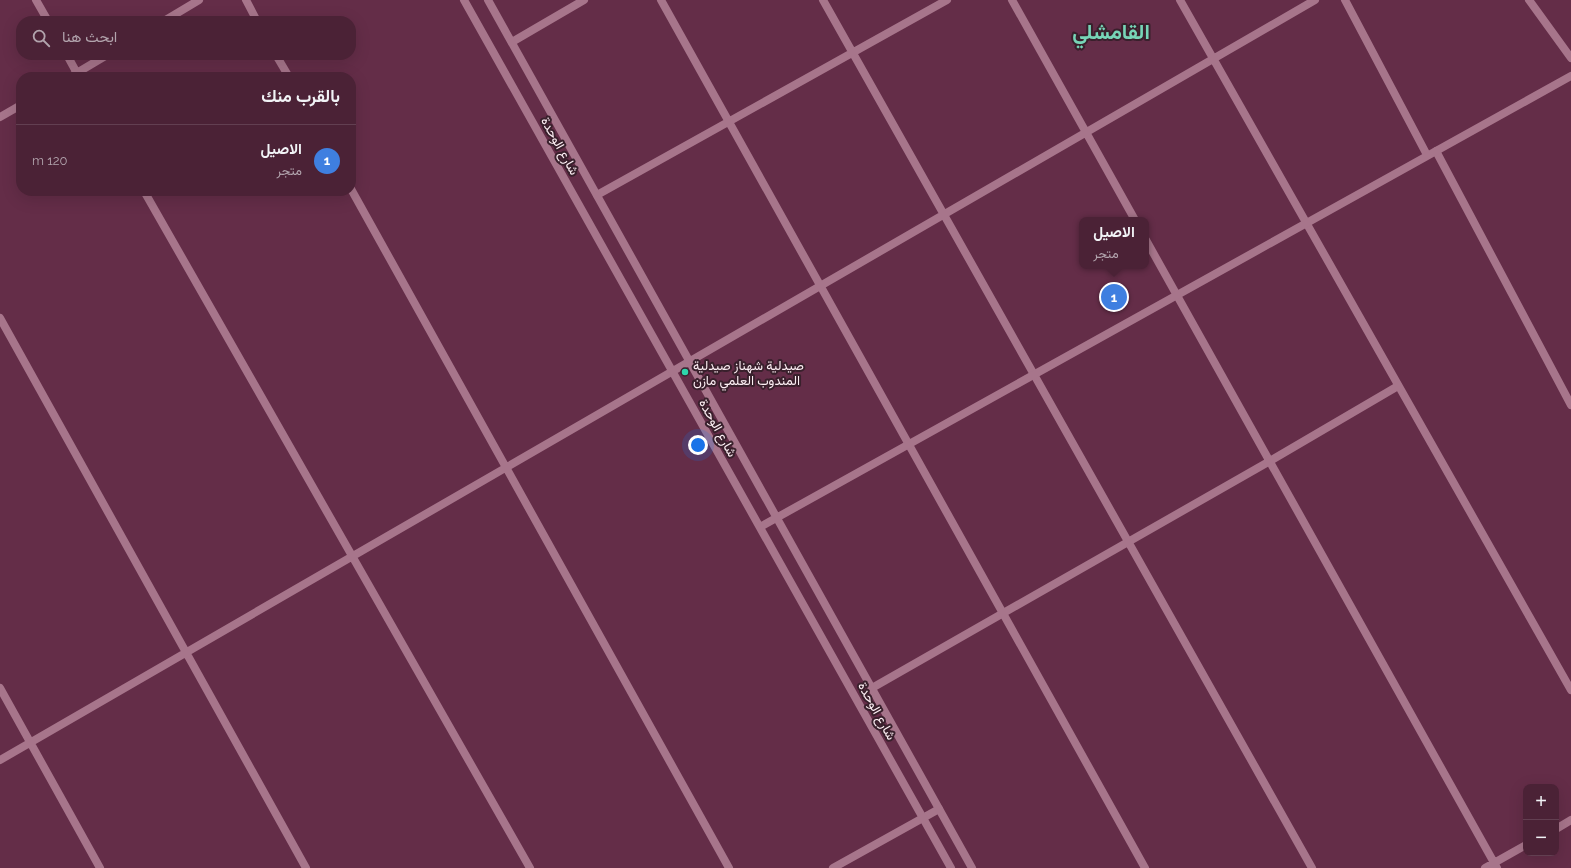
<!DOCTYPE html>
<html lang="ar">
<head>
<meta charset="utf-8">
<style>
	:root { --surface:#4b2236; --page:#522a3e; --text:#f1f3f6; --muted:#b2a4ad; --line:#623f51; --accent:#e69b98 }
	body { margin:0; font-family:Raleway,Vazirmatn,sans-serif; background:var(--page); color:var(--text); direction:rtl }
	.controls { position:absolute; right:12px; bottom:12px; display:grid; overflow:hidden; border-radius:8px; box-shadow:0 4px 16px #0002 }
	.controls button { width:36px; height:36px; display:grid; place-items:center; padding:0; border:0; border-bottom:1px solid var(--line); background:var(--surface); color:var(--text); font:20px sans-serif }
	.you { position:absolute; left:698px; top:445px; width:14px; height:14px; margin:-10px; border:3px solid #fff; border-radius:50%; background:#1a73e8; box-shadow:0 0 0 6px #1a73e833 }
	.badge { display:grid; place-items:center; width:26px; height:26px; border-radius:50%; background:var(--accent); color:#fff; font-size:13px; font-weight:700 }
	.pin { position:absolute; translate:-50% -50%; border:2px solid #fff; box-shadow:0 1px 4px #0006 }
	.popup { position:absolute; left:1079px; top:217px; width:70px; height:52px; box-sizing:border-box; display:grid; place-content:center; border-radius:8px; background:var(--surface); filter:drop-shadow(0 1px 3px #0005); font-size:13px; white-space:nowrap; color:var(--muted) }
	.popup b { font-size:15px; color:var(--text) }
	.popup::after { content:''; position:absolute; left:50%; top:100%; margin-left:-8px; border:8px solid transparent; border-top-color:var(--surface) }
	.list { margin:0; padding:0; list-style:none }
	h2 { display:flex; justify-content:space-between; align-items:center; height:52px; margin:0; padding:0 16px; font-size:17px }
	h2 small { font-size:13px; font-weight:400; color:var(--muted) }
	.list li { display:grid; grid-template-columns:26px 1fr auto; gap:12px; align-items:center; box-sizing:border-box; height:72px; padding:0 16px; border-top:1px solid var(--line) }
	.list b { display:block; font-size:15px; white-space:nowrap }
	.list p { margin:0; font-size:13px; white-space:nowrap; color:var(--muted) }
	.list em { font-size:13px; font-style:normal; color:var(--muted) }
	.icon { flex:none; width:22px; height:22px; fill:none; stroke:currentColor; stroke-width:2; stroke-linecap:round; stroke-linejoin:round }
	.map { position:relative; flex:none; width:1571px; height:868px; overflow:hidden; direction:ltr }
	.search { position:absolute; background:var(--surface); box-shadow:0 4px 16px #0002; left:16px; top:16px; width:340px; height:44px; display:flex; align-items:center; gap:10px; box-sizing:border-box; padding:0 14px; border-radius:16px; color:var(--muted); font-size:15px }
	.panel { position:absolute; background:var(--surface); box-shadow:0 4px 16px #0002; left:16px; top:72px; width:340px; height:124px; border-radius:16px; direction:rtl }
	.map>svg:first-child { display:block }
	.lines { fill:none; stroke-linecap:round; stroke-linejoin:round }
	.service { stroke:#a7758b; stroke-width:8 }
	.minor { stroke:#a7758b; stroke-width:8 }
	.tertiary { stroke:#a7758b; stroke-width:8 }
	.poi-dot { fill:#2dd5ab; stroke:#39202c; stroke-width:1.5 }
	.labels { text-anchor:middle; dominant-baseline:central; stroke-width:4; stroke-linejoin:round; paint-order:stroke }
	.street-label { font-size:13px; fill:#fdeff4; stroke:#39202c }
	.poi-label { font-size:13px; fill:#fdeff4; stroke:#39202c; text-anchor:start }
	.town-label { font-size:21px; font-weight:bold; fill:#77d5b7; stroke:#39202c }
</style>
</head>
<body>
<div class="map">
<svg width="1571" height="868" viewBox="0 0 1571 868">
	<rect width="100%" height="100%" fill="#642d48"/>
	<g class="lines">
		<path class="service" d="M1345,0L1427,155"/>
		<path class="minor" d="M36,0L48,21
			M246,0L257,21
			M661,0L1145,868
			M823,0L1312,868
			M1012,0L1135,220
			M1180,0L1571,690
			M1529,0L1571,58
			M164,21L199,0
			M512,42L584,0
			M67,55L79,77
			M276,55L289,77
			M70,77L107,55
			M0,117L21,105
			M1436,151L1571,405
			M351,189L729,868
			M144,191L530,868
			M597,195L947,0
			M1146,240L1497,868
			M0,318L306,868
			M0,688L100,868
			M872,688L1270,461L1398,386
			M0,760L1315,0
			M1556,829L1571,820
			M833,868L939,809
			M1485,868L1526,845"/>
		<path class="tertiary" d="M464,0L951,868
			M488,0L972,868
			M760,527L1571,76"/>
	</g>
	<circle class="poi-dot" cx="685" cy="372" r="4"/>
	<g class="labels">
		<g class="street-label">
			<text transform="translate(560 146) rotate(61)">شارع الوحدة</text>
			<text transform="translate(718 428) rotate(61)">شارع الوحدة</text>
			<text transform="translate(877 711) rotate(61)">شارع الوحدة</text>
		</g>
		<g class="poi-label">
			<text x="693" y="365">صيدلية شهناز صيدلية<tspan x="693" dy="15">المندوب العلمي مازن</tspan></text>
		</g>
		<g class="town-label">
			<text x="1111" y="31">القامشلي</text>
		</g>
	</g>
</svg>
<div class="controls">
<button>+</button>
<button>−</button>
</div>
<div class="you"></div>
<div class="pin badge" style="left:1114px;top:297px;background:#3f7fe0">1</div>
<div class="popup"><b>الاصيل</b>متجر</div>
<div class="search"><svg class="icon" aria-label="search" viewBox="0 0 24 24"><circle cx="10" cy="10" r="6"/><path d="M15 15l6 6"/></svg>ابحث هنا</div>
<section class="panel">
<h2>بالقرب منك<small></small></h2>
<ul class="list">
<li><span class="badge" style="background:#3f7fe0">1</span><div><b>الاصيل</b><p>متجر</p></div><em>120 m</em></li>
</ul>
</section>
</div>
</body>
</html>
